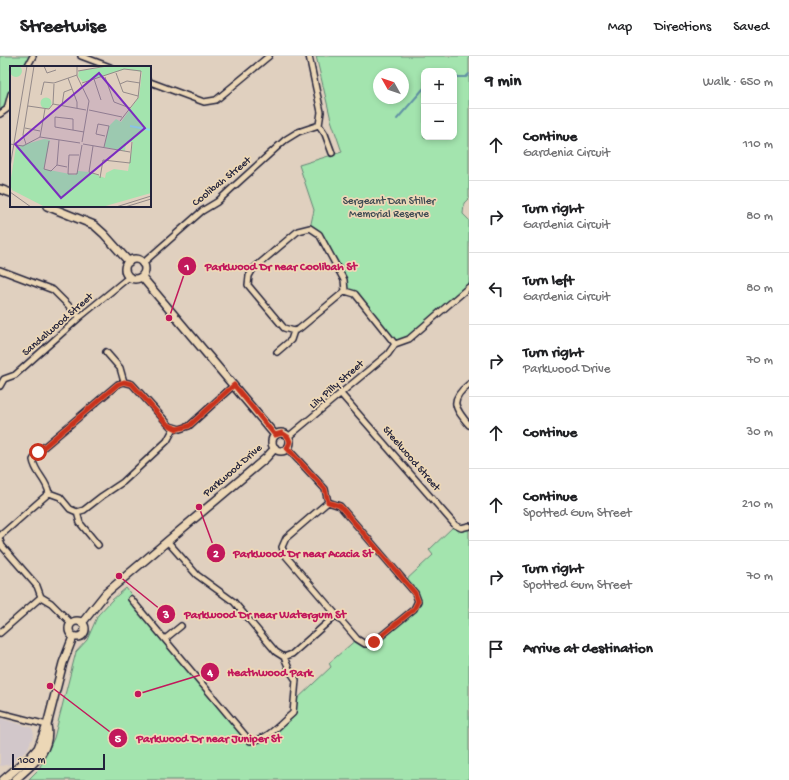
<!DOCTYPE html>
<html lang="en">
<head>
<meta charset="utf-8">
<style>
	:root { --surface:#fff; --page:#f2f2f2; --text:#202124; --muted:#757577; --line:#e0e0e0 }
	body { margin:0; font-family:"Gochi Hand",sans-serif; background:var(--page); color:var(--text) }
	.controls { position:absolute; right:12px; top:12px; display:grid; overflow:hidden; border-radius:8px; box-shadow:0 2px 6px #0003 }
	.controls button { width:36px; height:36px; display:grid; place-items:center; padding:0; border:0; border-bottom:1px solid var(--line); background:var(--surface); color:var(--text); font:20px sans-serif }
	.compass { position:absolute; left:373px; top:12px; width:36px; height:36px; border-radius:50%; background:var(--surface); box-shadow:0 2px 6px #0003; rotate:310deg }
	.scale { position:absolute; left:12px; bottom:10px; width:93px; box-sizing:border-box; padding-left:4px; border:2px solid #22223b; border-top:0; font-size:11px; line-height:14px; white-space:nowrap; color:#22223b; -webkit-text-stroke:3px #ecd7b6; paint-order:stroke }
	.stop { position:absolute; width:12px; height:12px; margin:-9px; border:3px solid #c8321e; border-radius:50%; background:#fff }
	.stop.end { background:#c8321e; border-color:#fff; box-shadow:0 1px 4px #0008 }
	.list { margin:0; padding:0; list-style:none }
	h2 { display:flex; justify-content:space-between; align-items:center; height:52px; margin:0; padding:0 16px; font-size:17px }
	h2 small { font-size:13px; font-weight:400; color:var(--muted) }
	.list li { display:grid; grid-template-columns:26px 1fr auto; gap:12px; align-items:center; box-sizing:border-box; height:72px; padding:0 16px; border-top:1px solid var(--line) }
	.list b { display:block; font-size:15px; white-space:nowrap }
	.list p { margin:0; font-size:13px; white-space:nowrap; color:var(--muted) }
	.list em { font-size:13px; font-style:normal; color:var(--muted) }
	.icon { flex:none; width:22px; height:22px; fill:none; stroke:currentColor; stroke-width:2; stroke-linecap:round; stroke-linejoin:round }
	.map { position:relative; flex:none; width:469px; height:724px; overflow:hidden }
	header { display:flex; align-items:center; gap:24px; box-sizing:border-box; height:56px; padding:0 20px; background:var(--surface); border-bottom:1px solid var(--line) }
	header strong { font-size:19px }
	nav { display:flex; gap:22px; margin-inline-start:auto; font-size:14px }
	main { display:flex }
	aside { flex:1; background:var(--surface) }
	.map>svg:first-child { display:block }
	.built { fill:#d2c7ca }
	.green { fill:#a3e4ae; stroke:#628374; fill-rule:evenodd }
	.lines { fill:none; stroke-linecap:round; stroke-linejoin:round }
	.stream { stroke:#6292a4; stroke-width:2 }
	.street-casing { stroke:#22223b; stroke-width:8 }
	.secondary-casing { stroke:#22223b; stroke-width:10 }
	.street { stroke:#ecd7b6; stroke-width:5 }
	.secondary { stroke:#ecd7b6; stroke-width:7 }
	.route { stroke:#c8321e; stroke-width:5 }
	.labels { text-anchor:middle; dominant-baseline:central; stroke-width:3.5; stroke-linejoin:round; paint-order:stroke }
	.street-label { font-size:11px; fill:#22223b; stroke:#ecd7b6 }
	.park-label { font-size:11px; fill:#3c4952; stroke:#ecd7b6 }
	.inset-river { fill:none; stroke:#8dddea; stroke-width:2 }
	.inset-road { fill:none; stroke:#948a8a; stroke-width:1 }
	.view { fill:#7b2cbf; fill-opacity:0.15; stroke:#7b2cbf; stroke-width:2 }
	.inset-edge { fill:none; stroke:#22223b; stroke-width:2 }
	.leader { fill:none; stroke:#c2185b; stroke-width:1.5 }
	.callout-dot { fill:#c2185b; stroke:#ecd7b6; stroke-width:1.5 }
	.mark-label { font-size:12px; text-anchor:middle; font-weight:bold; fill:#fff }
	.callout-label { font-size:12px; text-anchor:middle; font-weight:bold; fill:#c2185b; stroke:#ecd7b6; stroke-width:3.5; stroke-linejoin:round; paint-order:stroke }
</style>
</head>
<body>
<header>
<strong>Streetwise</strong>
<nav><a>Map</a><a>Directions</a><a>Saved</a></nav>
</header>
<main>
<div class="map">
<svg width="469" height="724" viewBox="0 0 469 724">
	<rect width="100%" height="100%" fill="#e0d0bf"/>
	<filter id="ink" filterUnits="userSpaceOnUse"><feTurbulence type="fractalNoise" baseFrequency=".025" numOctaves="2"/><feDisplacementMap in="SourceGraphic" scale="8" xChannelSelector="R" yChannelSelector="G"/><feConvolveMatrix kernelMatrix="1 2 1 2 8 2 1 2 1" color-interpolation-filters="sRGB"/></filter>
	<g filter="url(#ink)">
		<path class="built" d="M0,662L32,672L34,678L27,694L11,708L2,710L0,709Z"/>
		<path class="green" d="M0,0H33L27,11H11C11,28 14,47 0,58Z
			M316,0H469V142L464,147L463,158L469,164V231L409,283L395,288L355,238L345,235L344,224L319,178L310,172L314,154L299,109L342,96L331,64ZM424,15H454V81H424ZM379,18H403V42H379Z
			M455,469L469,470V724H28L39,713L54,682L76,596L87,584L98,559L112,544L126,532L133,541L131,543L250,685L260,684L293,657L295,645L331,611L329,607L357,583L365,588L374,586L414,553L418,545L405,525L433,499L429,494Z"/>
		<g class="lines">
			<path class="stream" d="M454,21H466L469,18
				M397,63L424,32"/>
			<g class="street-casing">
				<path id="street" d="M81,0L110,11
					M309,0L321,56L319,69L325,78L332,97
					M27,11L33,0
					M150,26L204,46L216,44L269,0
					M0,58L7,53L11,38
					M142,208L202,155L217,146L231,133L285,84L298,76L319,69
					M0,214L53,234L80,261
					M345,235L299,273L294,275L284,272L248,229L249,220L253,213L298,175L310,172L319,178L344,224L345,235L355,238L395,288
					M395,288L409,283L469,231
					M106,296L120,312L124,326
					M277,296L291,284L294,275
					M469,328C449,344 454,351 469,369
					M0,330L4,323L15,319L80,261L129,221
					M341,338L455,469L461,472L469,470
					M174,372L167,385L123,426L102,440L84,454L77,456L70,453L60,441L49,437C46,423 35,417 33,404L38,396L118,328L124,326L132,328L170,370L180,373L189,370L234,329
					M288,381L388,298L395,288
					M287,392L325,433L328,446L340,450L415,537L418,545L414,553L374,586L365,588L357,583L285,499L282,491L286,482L328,446
					M77,456L80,467L98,489
					M0,480L49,437
					M0,484L2,490L37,530L41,541L51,547L71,567
					M168,486L197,519L234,546L276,596L284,601L292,598L336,559
					M131,543L250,685C268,684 280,668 293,657L296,624L290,615L284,601
					M0,577L41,541
					M165,583L181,570
					M0,657L47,669"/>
			</g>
			<g class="secondary-casing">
				<path id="secondary" d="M0,133L11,137
					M47,150L94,169L104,178L129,206
					M125 213a10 10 0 1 1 20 0a10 10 0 1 1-20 0Z
					M142,221L275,379
					M272 386a9 9 0 1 1 18 0a9 9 0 1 1-18 0Z
					M69 573a8 8 0 1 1 16 0a8 8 0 1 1-16 0Z
					M82,567L106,537L266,402L275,392
					M3,724L29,702L38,692L47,669L63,607L73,581
					M15,724C32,708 52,696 47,669"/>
			</g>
			<use href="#street" class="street"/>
			<use href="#secondary" class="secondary"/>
		</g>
	</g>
	<g class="lines" filter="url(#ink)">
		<path class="route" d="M38,396L118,328L124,326L132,328L167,368L177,373L189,370L234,329L275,379L282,377L288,381L290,386L287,392L325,433L328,446L340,450L415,537L418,545L414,553L374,586"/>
	</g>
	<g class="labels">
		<g class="street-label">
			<text transform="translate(222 126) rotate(-39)">Coolibah Street</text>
			<text transform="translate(58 269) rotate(-41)">Sandalwood Street</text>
			<text transform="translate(337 329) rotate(-41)">Lily Pilly Street</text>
			<text transform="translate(411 403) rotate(49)">Steelwood Street</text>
			<text transform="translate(233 415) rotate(-41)">Parkwood Drive</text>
		</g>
		<g class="park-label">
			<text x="389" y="146">Sergeant Dan Stiller<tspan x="389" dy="13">Memorial Reserve</tspan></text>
		</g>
	</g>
	<g transform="translate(10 10)">
		<rect width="141" height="141" fill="#e0d0bf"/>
		<path d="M0 5a6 6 0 1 1 12 0a6 6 0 1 1-12 0ZM97,0H141V127L92,141H35L2,124L0,118L6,81L34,73L40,74L34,103L65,109L68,105L79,106L95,112L96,107L104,103L118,105L123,76H116L115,85L94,81L99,60L106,53L111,56L129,31L132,6L116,3L73,16L68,10L69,5ZM30.5 37a5.5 5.5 0 1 1 11 0a5.5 5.5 0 1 1-11 0Z" fill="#a3e4ae"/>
		<path class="inset-river" d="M120,60L141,64"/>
		<path class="inset-road" d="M34,0L37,7L46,4M67,0V10L79,35L72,76M68,5L97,0M106,7L113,26L128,30M95,11L104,36L120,42M58,12L67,36V42M84,13L91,34M72,17L114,3L131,5L128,32L110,55M110,18L117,15L130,17M31,29L34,16L44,17L67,9M43,38L76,44M43,38L44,18M52,39L54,26L62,23M18,40L39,43L43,38M79,44L112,51M15,62L30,65M63,64V53L45,51V61L74,66M30,71L35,43M49,74L47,99L57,101M39,75L34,103L41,105L47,99M0,78L13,80L30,71L70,77M16,78L13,69L24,0M73,78L120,86M83,80L79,106L89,109M94,81L99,60L88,58L86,68L95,70M69,89H59L58,108H67L72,79M0,101L17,0M90,112L93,94L120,97L122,76M0,126L21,141M106,141L141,130M115,141L141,133"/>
		<path class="view" d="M89,7L135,62L51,132L5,78Z"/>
		<rect width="141" height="141" class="inset-edge"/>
	</g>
	<path class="leader" d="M169 262L187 210M199 451L216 497M119 520L166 558M138 638L210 616M50 630L118 682"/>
	<g class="callout-dot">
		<circle cx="169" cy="262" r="4"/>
		<circle cx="199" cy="451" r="4"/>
		<circle cx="119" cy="520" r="4"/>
		<circle cx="138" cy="638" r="4"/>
		<circle cx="50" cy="630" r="4"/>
		<circle cx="187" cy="210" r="10"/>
		<circle cx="216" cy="497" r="10"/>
		<circle cx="166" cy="558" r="10"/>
		<circle cx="210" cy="616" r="10"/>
		<circle cx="118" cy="682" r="10"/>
	</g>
	<g class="mark-label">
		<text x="187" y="214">1</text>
		<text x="216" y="501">2</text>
		<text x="166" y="562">3</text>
		<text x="210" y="620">4</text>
		<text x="118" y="686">5</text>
	</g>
	<g class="callout-label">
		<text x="281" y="214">Parkwood Dr near Coolibah St</text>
		<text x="303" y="501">Parkwood Dr near Acacia St</text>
		<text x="265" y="562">Parkwood Dr near Watergum St</text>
		<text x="270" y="620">Heathwood Park</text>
		<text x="209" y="686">Parkwood Dr near Juniper St</text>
	</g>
</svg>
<div class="controls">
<button>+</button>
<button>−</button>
</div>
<svg class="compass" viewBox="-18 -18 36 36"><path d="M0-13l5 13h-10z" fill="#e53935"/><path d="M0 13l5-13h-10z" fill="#757577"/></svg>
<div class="scale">100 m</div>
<div class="stop" style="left:38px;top:396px"></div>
<div class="stop end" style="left:374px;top:586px"></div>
</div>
<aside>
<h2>9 min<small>Walk · 650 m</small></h2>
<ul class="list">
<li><svg class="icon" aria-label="ahead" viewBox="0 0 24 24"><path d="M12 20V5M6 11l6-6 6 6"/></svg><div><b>Continue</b><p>Gardenia Circuit</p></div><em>110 m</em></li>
<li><svg class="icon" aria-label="right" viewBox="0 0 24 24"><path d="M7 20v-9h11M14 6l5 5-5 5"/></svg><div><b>Turn right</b><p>Gardenia Circuit</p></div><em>80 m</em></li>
<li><svg class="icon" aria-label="left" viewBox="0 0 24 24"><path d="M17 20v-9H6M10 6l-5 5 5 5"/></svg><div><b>Turn left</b><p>Gardenia Circuit</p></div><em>80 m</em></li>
<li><svg class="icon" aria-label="right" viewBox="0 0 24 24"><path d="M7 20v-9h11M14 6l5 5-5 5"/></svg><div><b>Turn right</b><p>Parkwood Drive</p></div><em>70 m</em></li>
<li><svg class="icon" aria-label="ahead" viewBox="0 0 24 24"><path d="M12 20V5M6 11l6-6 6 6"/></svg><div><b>Continue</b></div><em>30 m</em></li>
<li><svg class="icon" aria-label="ahead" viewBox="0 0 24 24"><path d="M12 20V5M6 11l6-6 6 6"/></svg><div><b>Continue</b><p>Spotted Gum Street</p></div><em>210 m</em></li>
<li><svg class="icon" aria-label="right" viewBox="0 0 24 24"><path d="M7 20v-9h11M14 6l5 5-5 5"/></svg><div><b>Turn right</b><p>Spotted Gum Street</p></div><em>70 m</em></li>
<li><svg class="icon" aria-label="arrive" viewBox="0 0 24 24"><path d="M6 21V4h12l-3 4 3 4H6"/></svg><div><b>Arrive at destination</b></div></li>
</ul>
</aside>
</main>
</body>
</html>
